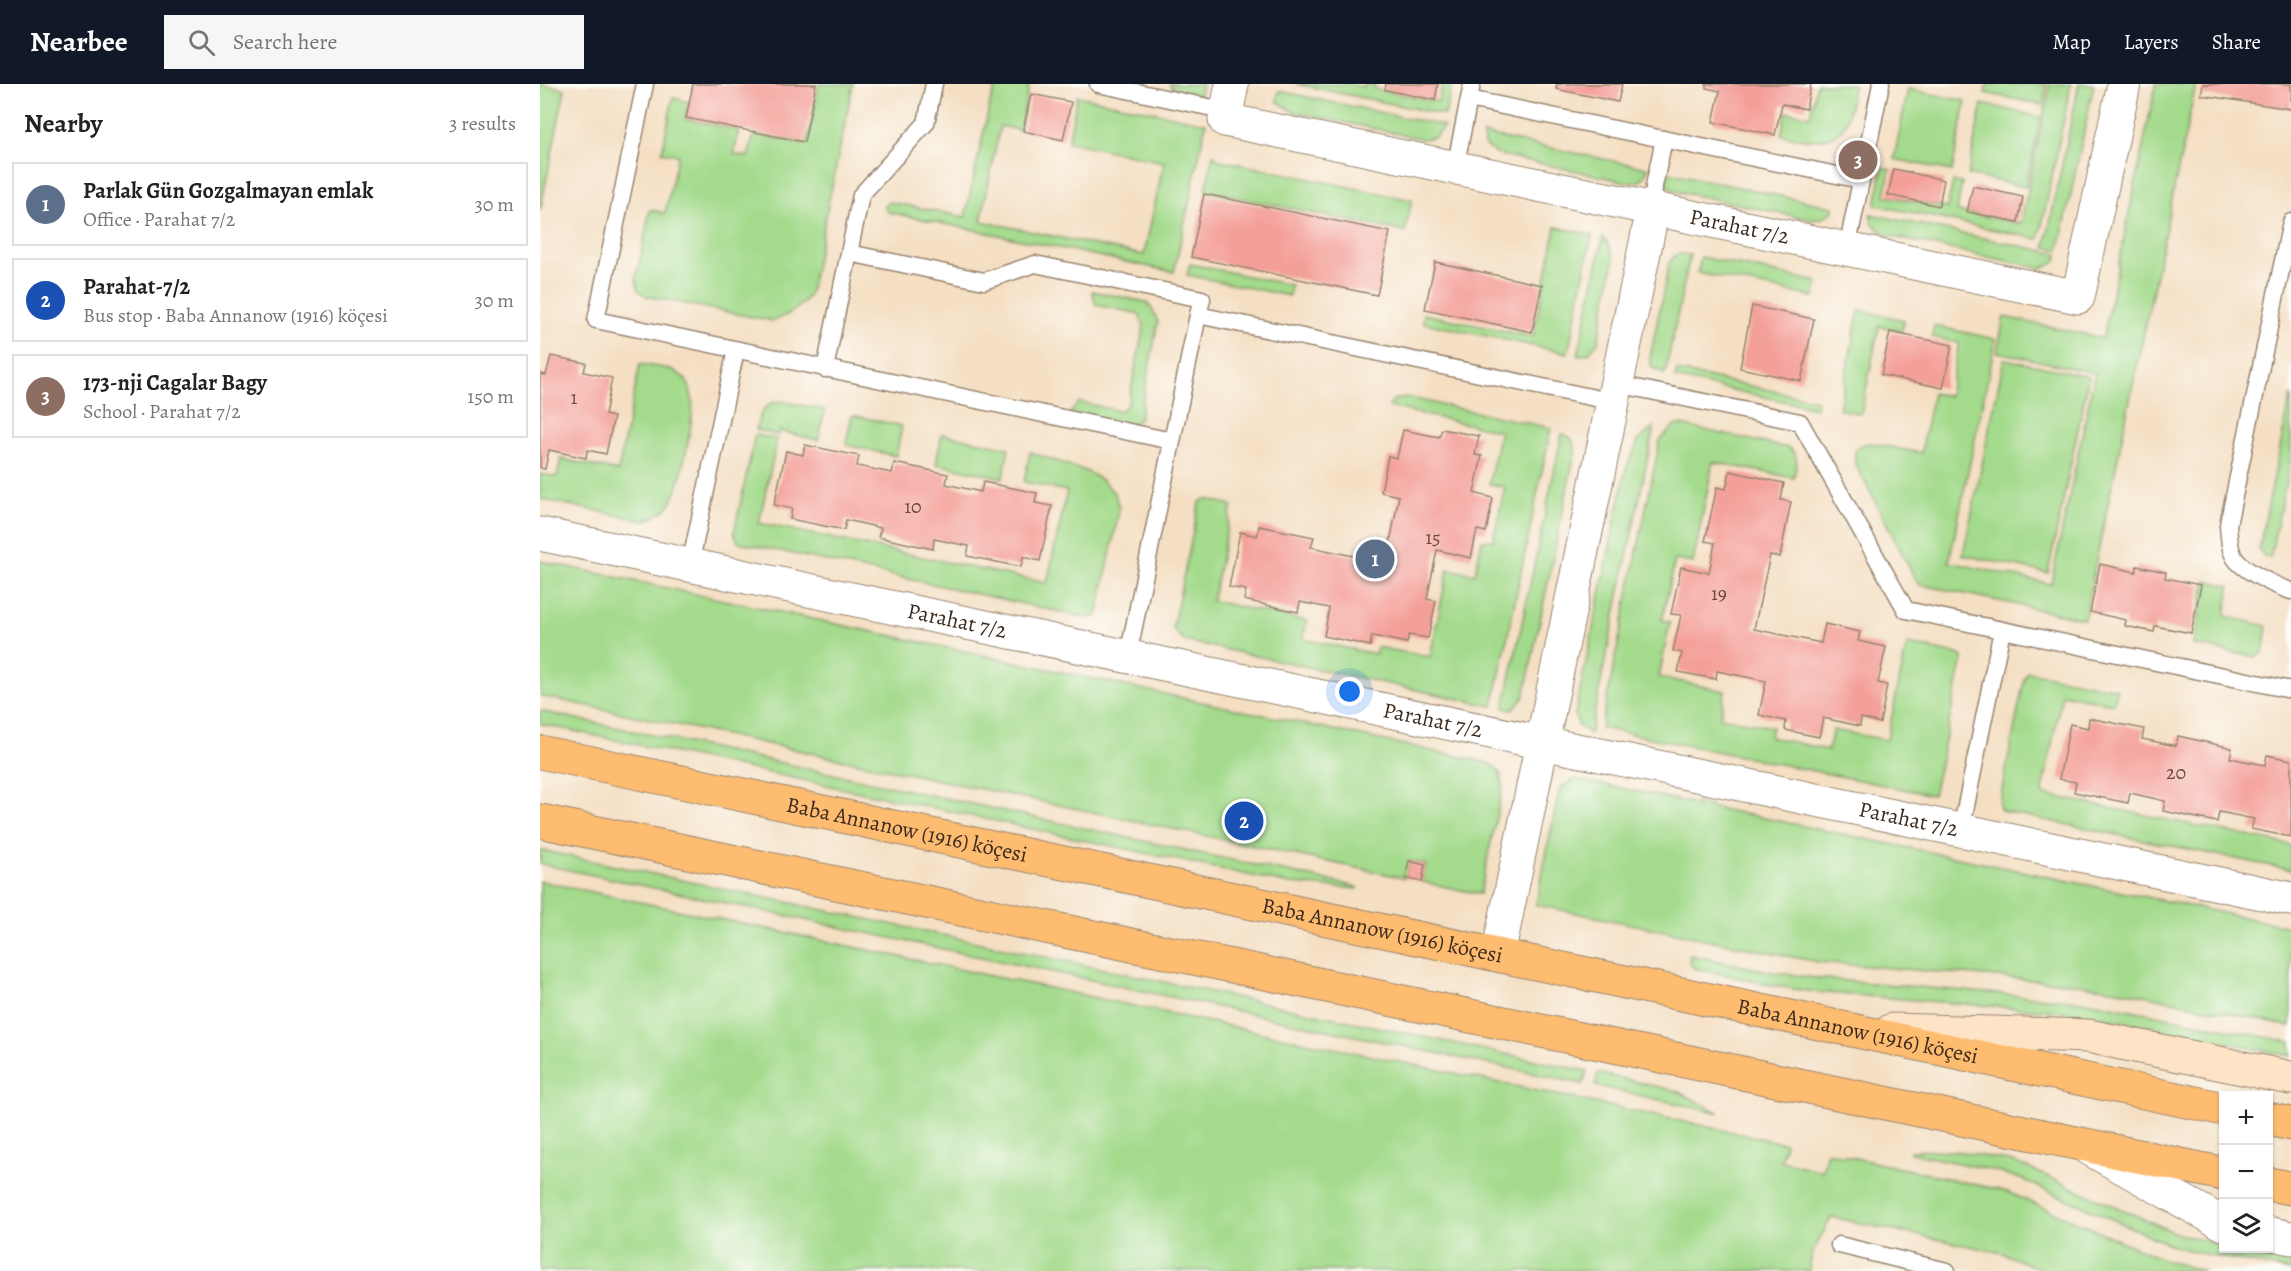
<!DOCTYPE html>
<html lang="en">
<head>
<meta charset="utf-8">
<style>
	:root { --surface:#fff; --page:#f6f6f6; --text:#222; --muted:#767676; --line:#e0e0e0; --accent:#111827 }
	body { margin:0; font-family:Alegreya,serif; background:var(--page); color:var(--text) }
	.controls { position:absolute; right:18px; bottom:18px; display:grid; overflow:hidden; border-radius:0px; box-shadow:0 2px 4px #0004 }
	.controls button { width:54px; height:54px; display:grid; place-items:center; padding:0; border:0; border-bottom:2px solid var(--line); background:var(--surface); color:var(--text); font:30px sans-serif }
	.you { position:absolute; left:810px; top:608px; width:21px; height:21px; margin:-15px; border:4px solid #fff; border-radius:50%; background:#1a73e8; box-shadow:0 0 0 9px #1a73e833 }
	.badge { display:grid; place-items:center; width:39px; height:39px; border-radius:50%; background:var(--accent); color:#fff; font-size:20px; font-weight:700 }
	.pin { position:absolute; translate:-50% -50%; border:3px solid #fff; box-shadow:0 2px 6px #0006 }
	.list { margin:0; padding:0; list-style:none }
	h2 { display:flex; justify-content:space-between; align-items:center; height:78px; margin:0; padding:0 24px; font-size:26px }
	h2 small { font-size:20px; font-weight:400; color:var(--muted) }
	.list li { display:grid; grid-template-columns:39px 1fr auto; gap:18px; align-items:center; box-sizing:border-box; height:84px; margin:0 12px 12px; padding:0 12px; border:2px solid var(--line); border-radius:0px }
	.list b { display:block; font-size:22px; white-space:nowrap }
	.list p { margin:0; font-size:20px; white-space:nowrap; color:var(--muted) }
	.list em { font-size:20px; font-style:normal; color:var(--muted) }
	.icon { flex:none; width:33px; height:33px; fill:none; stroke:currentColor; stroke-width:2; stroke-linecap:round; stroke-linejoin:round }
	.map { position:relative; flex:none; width:1751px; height:1187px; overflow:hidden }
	header { display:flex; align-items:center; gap:36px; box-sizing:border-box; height:84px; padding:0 30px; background:var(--accent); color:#fff }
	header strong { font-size:28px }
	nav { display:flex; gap:33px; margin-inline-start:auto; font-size:21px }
	.search { width:420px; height:54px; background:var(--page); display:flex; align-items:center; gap:15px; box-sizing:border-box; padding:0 21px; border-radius:0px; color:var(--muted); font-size:22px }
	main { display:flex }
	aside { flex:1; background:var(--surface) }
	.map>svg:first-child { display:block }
	.green { fill:#a3da8b; stroke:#6f8254; stroke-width:1.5 }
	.building { fill:#f4a09a }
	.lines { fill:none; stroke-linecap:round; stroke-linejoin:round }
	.lane-casing { stroke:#988470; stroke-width:19 }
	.street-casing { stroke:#988470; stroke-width:35 }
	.secondary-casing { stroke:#988470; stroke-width:35 }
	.primary-casing { stroke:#988470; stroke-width:35 }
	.lane { stroke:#fff; stroke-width:16 }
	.street { stroke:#fff; stroke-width:33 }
	.secondary { stroke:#fee4c6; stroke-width:33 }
	.primary { stroke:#fdbc70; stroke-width:33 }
	.labels { text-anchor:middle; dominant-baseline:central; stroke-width:4.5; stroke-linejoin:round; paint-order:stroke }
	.number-label { font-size:20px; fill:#69483d }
	.street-label { font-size:22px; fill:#3b2a1e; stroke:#fdfcf7 }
</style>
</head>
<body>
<header>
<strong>Nearbee</strong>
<div class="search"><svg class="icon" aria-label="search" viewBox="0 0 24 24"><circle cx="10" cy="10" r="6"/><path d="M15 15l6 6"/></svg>Search here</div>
<nav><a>Map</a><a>Layers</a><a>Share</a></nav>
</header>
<main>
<aside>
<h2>Nearby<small>3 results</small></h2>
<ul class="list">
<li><span class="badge" style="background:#5c6f8a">1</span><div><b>Parlak Gün Gozgalmayan emlak</b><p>Office · Parahat 7/2</p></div><em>30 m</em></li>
<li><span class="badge" style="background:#1a4fb4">2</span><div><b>Parahat-7/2</b><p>Bus stop · Baba Annanow (1916) köçesi</p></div><em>30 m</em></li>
<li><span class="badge" style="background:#8d6e63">3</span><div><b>173-nji Cagalar Bagy</b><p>School · Parahat 7/2</p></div><em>150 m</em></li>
</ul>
</aside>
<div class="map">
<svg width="1751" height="1187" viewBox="0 0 1751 1187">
	<rect width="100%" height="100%" fill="#fdfcf7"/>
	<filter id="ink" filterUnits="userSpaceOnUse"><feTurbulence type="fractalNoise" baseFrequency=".0167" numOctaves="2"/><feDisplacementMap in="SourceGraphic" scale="12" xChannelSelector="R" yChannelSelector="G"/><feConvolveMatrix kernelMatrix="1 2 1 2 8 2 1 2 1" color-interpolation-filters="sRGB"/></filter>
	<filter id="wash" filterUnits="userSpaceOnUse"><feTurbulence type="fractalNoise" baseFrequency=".008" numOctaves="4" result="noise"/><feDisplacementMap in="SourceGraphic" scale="24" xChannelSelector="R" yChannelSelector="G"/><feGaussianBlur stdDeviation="1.35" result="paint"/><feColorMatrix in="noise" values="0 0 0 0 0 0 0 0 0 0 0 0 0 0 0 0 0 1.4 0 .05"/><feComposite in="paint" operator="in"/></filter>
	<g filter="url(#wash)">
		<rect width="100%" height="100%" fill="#f4dfc3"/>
		<path class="green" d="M0,0L25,5L0,127Z
			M279,0H313L270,209C262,223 247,233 232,237L106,212L98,206L96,194L110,126L125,129L138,71L122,68L133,14L149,18L145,35L199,46L194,70L208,73L214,50L267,60Z
			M629,0H662L660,11L633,5Z
			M756,0H810L824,3L825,0H835L834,5L898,18L903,0H912L905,31Z
			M1277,0H1314C1311,12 1310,26 1306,38C1295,64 1261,55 1241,51L1246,28L1270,32Z
			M1447,0H1507L1503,21L1445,9Z
			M1510,0H1531L1499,155L1335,121L1343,83L1350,85L1345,112L1407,124L1413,98L1422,99L1417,127L1481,140Z
			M1539,0H1554L1519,166L1505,163Z
			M1616,0H1656L1544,535L1378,500L1315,379C1313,366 1317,361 1330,359L1381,369L1393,309L1409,312L1419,259L1392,253L1394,242L1456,255L1409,478L1511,500L1555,289L1457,268L1464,233L1563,254Z
			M464,1L489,2L480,46L460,42L441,137L604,171L624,78L528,58L537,12L666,39L634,188L348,128L344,122L350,118L425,133L451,15L455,5Z
			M1368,5L1426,17L1412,87L1354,75Z
			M739,7L904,42L895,53L883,55L754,28L737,17Z
			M1442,20L1501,33L1486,103L1428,91Z
			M943,50L1108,84L1105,92L1100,97L1092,99L956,70L944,60Z
			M673,70L679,76L872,116L865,148L666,107Z
			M1127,88L1293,123V127L1283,134L1272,136L1135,107L1126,101Z
			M1330,130L1518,170C1516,180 1509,183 1499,184L1345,151L1333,140Z
			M1016,143L1052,151L1028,269L883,239L884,230L993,253Z
			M1063,153L1070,163L1074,176L1058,258L1049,269L1038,272Z
			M1138,170L1150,171L1125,290L1112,284L1110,274L1129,179L1133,173Z
			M1161,173L1278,198L1274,213L1158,189Z
			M650,180L751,201L749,212L647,191Z
			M552,207L606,218L612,225L618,238L599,336L591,341L530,329L539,318L580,327L588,320L604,242L599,231L596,229L556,221Z
			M1319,226L1364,236L1362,247L1339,242L1321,330L1299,325Z
			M1464,275L1549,292L1508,489L1423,471Z
			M100,280C114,283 134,283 144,294C149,299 151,307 152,315C155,332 140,404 131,419C125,428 115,433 105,437L0,415V390L17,393L21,375L78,387Z
			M1137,287L1277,316L1276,324L1135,294Z
			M1751,311V374L1730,474L1725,473L1719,465Z
			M865,313L1011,344L953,622L645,557L634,547L633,542L659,420L662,416L666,415L692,421L672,517L767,537L763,555L835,570L837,563L890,573L908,485L935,490L942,456L953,457L965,403L949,400L960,347L849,323L853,316Z
			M240,317L285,326L278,356L239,347L238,351L216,346C219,331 223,319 240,317Z
			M312,331L362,342L356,372L306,361Z
			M1140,341L1249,364C1260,371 1256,383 1254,394L1173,378L1153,479L1135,476L1122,536L1130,538L1119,593L1185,607L1180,633L1232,643L1230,653L1288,666L1293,646L1347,656L1367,560L1417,570L1422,573V579L1393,711L1061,644L1120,356L1134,342Z
			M1114,343L1050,650L1039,642L1035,631L1086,385L1099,356Z
			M402,350L469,364L463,394L396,380Z
			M1022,350C1032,352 1035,358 1035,368L984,613L973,626L964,624Z
			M215,351L237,355L219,439L507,499L527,407L484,398L490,368L548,388L563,397L575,410L579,423L578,433L557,532L548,534L198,458L194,449Z
			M0,477L949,679L959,687L963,701L940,810L882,798L886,780L869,777L865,794L0,612Z
			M1666,497L1690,502L1685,532L1727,542L1723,569L1715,573L1653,561Z
			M1488,588L1577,605L1574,620L1522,610L1502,710L1751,761V786L1465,728L1460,725L1459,720L1485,592Z
			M0,627L818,803V805L750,800L0,640Z
			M1036,695L1751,843V942L1584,907L1530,899L1278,878L996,821L1019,707L1022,702Z
			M0,766L1046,987H1047L1043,1000L0,780Z
			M0,797L1245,1059L1241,1077L1282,1087L1287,1068L1465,1107L1627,1177L1664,1187H1505L1462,1169L1291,1133L1272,1170L1269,1187H0Z
			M1150,871L1238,889L1275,894L1552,918L1751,958V972L1580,937L1527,928L1274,908L1235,902L1154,884L1149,878Z
			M1058,989L1137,1007L1180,1029L1055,1002Z
			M1396,1066L1423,1068L1474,1078L1638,1150L1683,1161L1684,1164L1702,1165L1751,1175V1187L1660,1169L1633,1162L1481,1095L1452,1086L1370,1069V1067Z"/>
		<g id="blocks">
			<path class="building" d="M153,0H276L264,58L146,34Z
				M846,0H898L895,16L845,6Z
				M1017,0H1082L1078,18L1016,5Z
				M1166,0H1271L1266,25L1242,20L1235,51L1173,38L1180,7L1166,4Z
				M1663,0H1751V25L1661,11Z
				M491,10L531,18L523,56L483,47Z
				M1354,85L1404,96L1399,122L1348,111Z
				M1433,102L1483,113L1478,138L1427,128Z
				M664,110L850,148L837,211L651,173Z
				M895,178L1002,201L992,248L885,225Z
				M1212,222L1274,235L1261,297L1200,284Z
				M1350,248L1412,261L1403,304L1341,291Z
				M11,272L46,279L44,288L72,294L65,331L74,333L66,370L47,366L46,374L9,366L5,385L0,384V290L6,291Z
				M902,345L939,352L935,371L942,372L934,409L953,414L946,448L937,446L931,474L897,466L887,515L896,517L888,554L869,551L867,559L832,552L830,562L784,552L789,524L760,518L758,528L704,516L706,506L689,503L700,448L717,452L719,442L774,453L771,463L846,479L859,412L841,408L848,372L857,374L863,346L899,353Z
				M265,361L319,372L317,382L352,389L354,379L408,390L406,400L441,408L443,398L497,409L495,419L512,422L500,477L483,473L481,483L427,472L429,462L394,455L393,465L338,453L341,444L306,436L304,446L250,435L252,425L234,421L246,367L263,371Z
				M1190,387L1244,399L1241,416L1251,418L1240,473L1230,471L1214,545L1281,559L1285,540L1320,548L1318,557L1346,563L1338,599L1347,601L1340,639L1321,634L1320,642L1283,634L1279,653L1245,646L1246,637L1219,631L1226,597L1177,587L1176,595L1138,588L1142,569L1133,567L1141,531L1131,530L1141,483L1169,489L1175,459L1165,457L1177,403L1186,405Z
				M1560,480L1596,488L1597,482L1626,488L1625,494L1661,501L1651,549L1615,542L1614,548L1585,542L1586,536L1550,528Z
				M1549,634L1604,645L1602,655L1636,662L1638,652L1692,664L1690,674L1725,681L1727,671L1751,676V753L1711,745L1714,735L1679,728L1677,738L1623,727L1625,717L1590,709L1588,719L1534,708L1536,698L1519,695L1530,640L1548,644Z
				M869,777L885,781L882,798L865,794Z"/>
		</g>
	</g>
	<g filter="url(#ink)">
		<use href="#blocks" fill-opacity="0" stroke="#988470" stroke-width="1.5"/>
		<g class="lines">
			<g class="lane-casing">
				<path id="lane" d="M105,0L56,236L632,357
					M558,0L687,27
					M929,15L1321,96
					M915,84L932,0
					M1113,125L1114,102L1124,55
					M1751,138L1688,441C1689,452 1689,468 1697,477C1708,489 1736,502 1751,507
					M1307,165L1341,0
					M309,169L321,111L386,39L394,0
					M285,285L309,169L444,197L495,180L662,215L658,231
					M1077,300L1260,338L1366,526L1751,606
					M150,481L196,266
					M588,572L658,231L1074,318
					M1421,746L1462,546
					M1299,1161L1407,1187"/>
			</g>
			<g class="street-casing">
				<g id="street">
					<path id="s1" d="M692,0L685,36L1538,213L1584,0"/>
					<path id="s2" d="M0,450L1751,815"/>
					<path d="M958,871L1113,125"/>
					<path d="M1550,1065L1684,1140"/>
					<path d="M1728,1149L1751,1154"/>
				</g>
			</g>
			<g class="secondary-casing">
				<path id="secondary" d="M1352,946L1548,952L1751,994"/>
			</g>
			<g class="primary-casing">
				<g id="primary">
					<path id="s3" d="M0,668L1684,1025"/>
					<path d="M0,737L1684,1090"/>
					<path d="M1728,1035L1751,1040"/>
					<path d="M1728,1100L1751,1104"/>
				</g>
			</g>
			<use href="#lane" class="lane"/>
			<use href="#street" class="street"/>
			<use href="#secondary" class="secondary"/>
			<use href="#primary" class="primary"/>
		</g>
	</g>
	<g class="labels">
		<g class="number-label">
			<text x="34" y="313">1</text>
			<text x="373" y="422">10</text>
			<text x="893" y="453">15</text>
			<text x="1179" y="509">19</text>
			<text x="1636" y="688">20</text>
		</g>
		<g class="street-label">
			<text stroke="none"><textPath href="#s1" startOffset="562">Parahat 7/2</textPath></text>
			<text stroke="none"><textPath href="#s2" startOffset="426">Parahat 7/2</textPath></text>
			<text stroke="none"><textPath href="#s2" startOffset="912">Parahat 7/2</textPath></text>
			<text stroke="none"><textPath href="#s2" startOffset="1398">Parahat 7/2</textPath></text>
			<text stroke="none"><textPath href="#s3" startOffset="375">Baba Annanow (1916) köçesi</textPath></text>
			<text stroke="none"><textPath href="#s3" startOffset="861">Baba Annanow (1916) köçesi</textPath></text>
			<text stroke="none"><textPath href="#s3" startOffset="1347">Baba Annanow (1916) köçesi</textPath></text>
		</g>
	</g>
</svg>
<div class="controls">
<button>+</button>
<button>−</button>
<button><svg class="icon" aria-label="layers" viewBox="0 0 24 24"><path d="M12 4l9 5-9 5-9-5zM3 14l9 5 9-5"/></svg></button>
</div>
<div class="you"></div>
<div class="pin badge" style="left:835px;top:475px;background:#5c6f8a">1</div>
<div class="pin badge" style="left:704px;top:737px;background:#1a4fb4">2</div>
<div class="pin badge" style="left:1318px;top:76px;background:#8d6e63">3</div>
</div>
</main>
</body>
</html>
